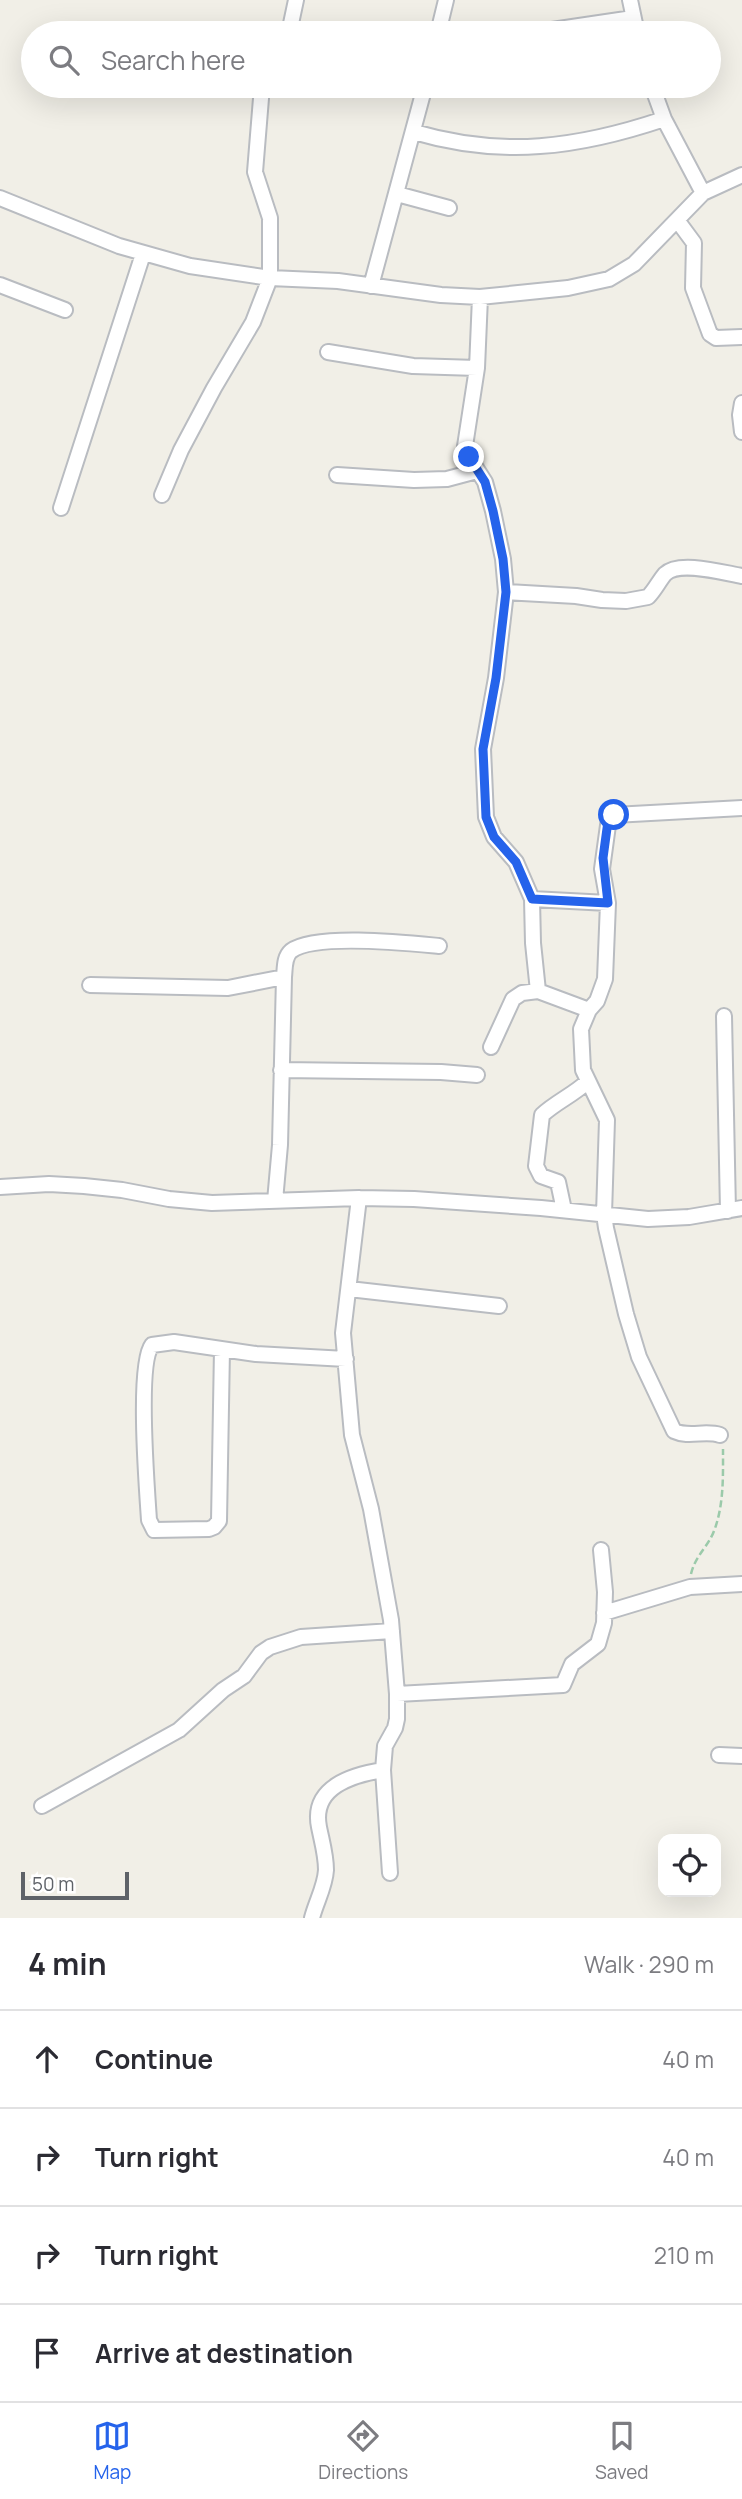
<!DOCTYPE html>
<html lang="en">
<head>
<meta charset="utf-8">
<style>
	:root { --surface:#fff; --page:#f7f7f7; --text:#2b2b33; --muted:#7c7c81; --line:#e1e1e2; --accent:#2563eb }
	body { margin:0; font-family:Manrope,sans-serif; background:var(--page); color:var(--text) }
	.controls { position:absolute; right:21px; bottom:21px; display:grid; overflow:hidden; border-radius:14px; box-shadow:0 7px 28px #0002 }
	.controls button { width:63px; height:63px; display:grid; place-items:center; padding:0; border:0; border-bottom:2px solid var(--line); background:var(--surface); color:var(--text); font:35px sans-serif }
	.scale { position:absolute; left:21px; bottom:18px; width:108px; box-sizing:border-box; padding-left:7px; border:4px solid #5e6268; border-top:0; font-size:19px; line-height:24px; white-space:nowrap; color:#5e6268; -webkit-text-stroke:5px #fff; paint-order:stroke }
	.stop { position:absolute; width:21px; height:21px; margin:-16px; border:5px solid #2563eb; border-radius:50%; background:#fff }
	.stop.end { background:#2563eb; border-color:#fff; box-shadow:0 2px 7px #0008 }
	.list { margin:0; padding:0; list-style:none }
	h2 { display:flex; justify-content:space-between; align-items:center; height:91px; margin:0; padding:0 28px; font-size:30px }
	h2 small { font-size:23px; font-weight:400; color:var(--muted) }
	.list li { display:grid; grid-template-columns:46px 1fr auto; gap:21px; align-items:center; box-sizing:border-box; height:98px; padding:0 28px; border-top:2px solid var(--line) }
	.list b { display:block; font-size:26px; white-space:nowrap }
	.list em { font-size:23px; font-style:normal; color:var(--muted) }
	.icon { flex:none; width:38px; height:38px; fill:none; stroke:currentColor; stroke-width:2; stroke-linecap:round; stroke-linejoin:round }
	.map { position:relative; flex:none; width:742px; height:1918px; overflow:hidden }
	.search { position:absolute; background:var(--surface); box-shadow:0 7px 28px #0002; left:21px; right:21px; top:21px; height:77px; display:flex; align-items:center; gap:18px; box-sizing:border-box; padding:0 24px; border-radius:38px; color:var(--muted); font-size:26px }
	.sheet { height:483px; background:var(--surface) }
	nav { display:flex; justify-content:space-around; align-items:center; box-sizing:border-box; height:98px; border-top:2px solid var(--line); background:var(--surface); font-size:19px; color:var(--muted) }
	nav a { display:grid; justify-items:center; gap:4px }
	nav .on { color:var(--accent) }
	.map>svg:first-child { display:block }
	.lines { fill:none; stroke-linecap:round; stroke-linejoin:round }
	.minor-casing { stroke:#b9bcc1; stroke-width:18 }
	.path { stroke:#9bcaaa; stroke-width:2.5; stroke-dasharray:7 3.5; stroke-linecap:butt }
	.minor { stroke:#fff; stroke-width:14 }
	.route { stroke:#2563eb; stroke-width:9 }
</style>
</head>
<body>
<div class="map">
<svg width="742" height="1918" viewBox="0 0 742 1918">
	<rect width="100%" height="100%" fill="#f1efe7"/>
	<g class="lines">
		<g class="minor-casing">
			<path id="minor" d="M630,0L637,33
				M552,30L633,18
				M289,33L296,0
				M438,33L446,0
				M652,86L664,119L703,193
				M414,132C502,158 578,148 664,119
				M397,194L449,208
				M0,198L119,246L190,266L270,278L338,281L441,295L480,297L568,288L609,279L634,264L703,193L742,175
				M677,220L694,243L693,288L710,334L716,338L742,337
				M0,285L65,310
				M371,286L425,86
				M480,297L477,368L465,446L469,457L485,482L493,511L503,559L506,592L496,678L483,749L486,817L494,837L516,862L532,899L533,943L538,991L522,993L513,999L491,1047
				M328,352L413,366L477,368
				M742,403L740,415L742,432
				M337,475L414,480L447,479L477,471
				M162,495L181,450L214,388L253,322L270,278V218L255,172L262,86
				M61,508L143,254
				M506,592L576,596L602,600L626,601L648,597C655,590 659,581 665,574C679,560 724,573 742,576
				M532,899L608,903
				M90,985L228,988L284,977
				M538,991L589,1010
				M724,1016L728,1211
				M281,1070L441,1072L477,1075
				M0,1187L49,1184L84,1186L122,1190L169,1199L212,1203L359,1198L414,1199L541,1208L648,1219L689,1217L742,1208
				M359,1198L343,1333L352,1435L371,1509L391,1620L397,1694V1719L395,1728L385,1746L383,1770L390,1873
				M275,1201L280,1145L284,977C285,968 284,957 291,951C315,933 408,943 439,946
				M564,1210L558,1182L541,1176L536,1166L542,1115C556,1102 573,1095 587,1082
				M349,1289L499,1306
				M222,1349L219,1521L214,1527L209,1529L154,1530L149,1520C147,1490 137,1364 152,1345L174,1342L256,1354L346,1359
				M720,1435C705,1430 689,1438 674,1431L639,1357L626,1314L606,1228L604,1214L607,1120L583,1070L581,1029L589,1010L597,1001L605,979L608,903L602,869L609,818L614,815L742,808
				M604,1613L690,1587L742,1584
				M397,1694L563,1685L572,1664L598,1644L604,1623L605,1592L601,1550
				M719,1755L742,1756
				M42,1806L179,1730L223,1690L244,1676L261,1653L270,1647L301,1637L392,1631
				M312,1918C316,1902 325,1887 326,1870C326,1855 322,1842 319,1827C311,1787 352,1775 383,1770"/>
		</g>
		<path class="path" d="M691,1574C695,1556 708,1547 714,1531C724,1505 723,1476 723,1449"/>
		<use href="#minor" class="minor"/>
	</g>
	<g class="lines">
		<path class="route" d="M469,457L485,482L493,511L503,559L506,592L496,678L483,749L486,817L494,837L516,862L532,899L608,903L603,858L608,821L614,815"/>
	</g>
</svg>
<div class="controls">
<button><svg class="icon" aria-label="locate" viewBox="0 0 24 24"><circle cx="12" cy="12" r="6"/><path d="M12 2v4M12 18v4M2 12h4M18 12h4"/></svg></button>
</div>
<div class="scale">50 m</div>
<div class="stop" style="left:614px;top:815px"></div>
<div class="stop end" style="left:469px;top:457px"></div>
<div class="search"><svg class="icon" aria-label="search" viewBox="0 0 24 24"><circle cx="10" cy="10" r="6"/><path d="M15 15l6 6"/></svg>Search here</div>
</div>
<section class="sheet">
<h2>4 min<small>Walk · 290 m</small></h2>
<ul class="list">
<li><svg class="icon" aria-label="ahead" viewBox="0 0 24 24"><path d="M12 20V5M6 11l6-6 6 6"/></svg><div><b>Continue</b></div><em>40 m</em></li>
<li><svg class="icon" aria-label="right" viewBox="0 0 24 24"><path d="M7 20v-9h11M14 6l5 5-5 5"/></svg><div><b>Turn right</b></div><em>40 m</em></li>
<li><svg class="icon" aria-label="right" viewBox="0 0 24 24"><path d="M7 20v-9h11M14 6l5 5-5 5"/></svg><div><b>Turn right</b></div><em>210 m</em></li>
<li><svg class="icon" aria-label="arrive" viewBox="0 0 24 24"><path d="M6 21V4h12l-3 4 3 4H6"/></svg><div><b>Arrive at destination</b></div></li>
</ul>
</section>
<nav>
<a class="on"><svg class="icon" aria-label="map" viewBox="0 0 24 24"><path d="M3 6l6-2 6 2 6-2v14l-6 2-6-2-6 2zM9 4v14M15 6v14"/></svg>Map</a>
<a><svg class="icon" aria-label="directions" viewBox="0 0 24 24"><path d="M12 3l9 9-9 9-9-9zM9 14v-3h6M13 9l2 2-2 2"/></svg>Directions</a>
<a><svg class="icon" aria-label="saved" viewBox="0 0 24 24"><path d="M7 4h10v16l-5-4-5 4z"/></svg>Saved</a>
</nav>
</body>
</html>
